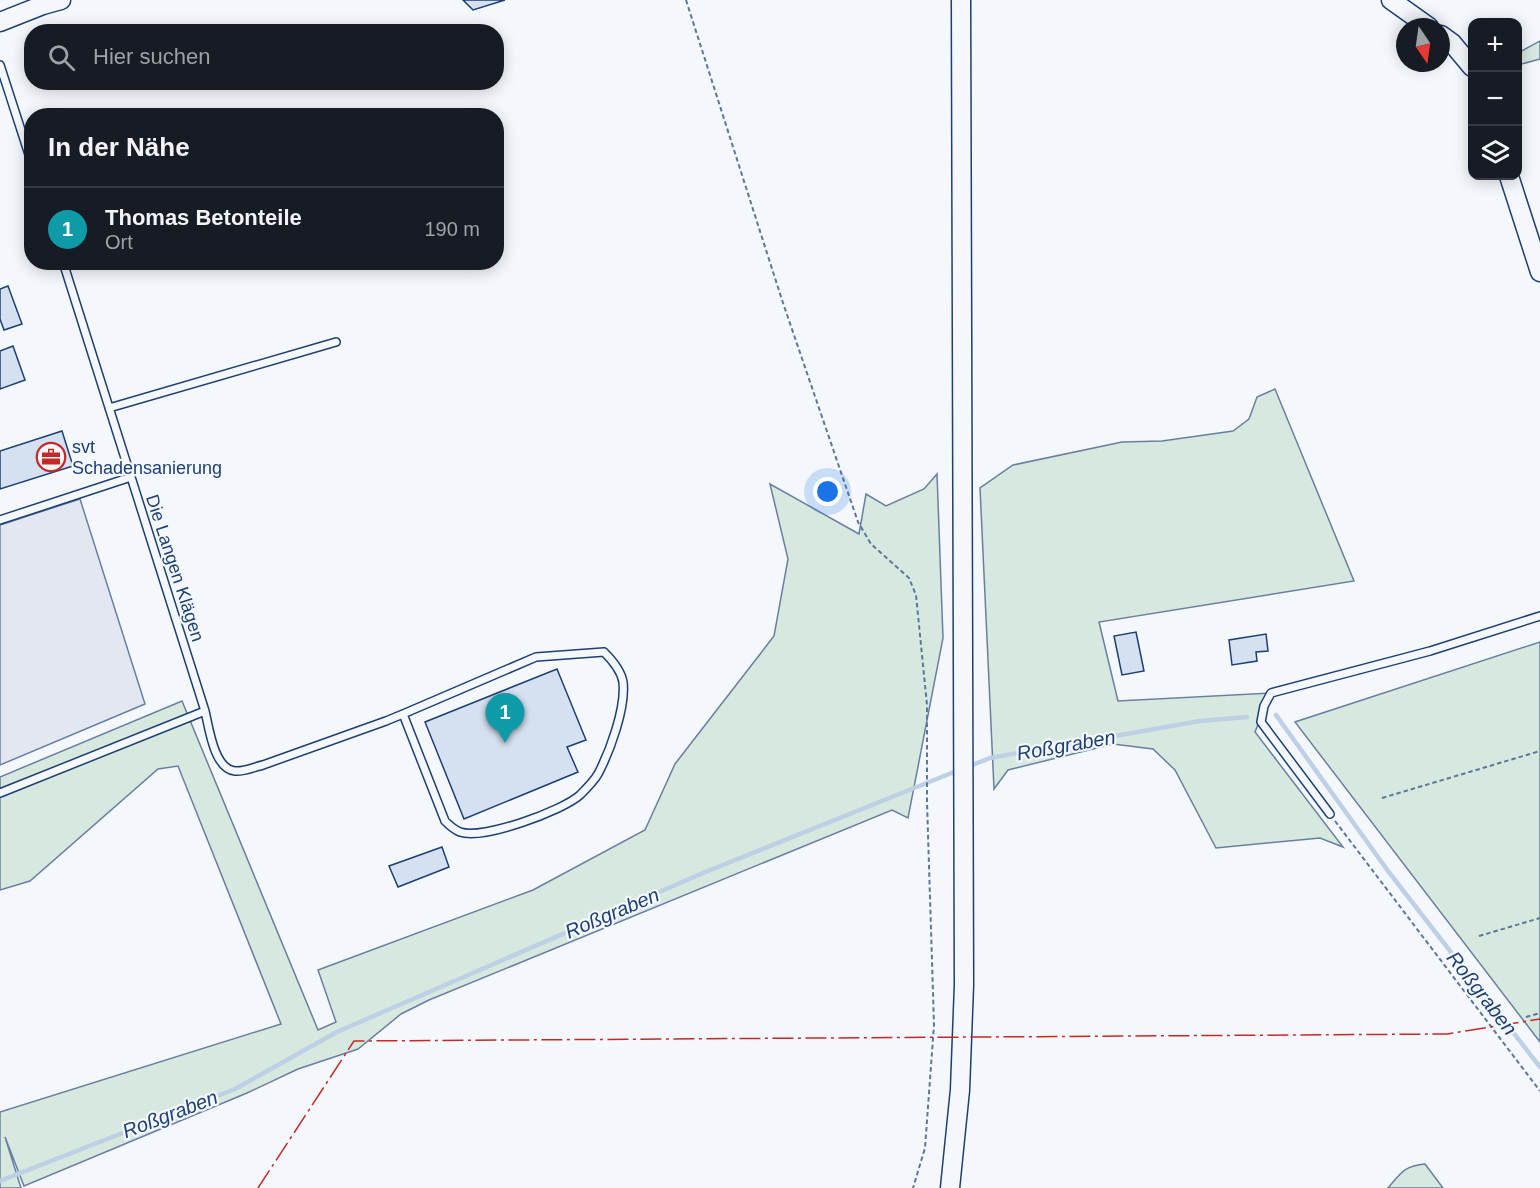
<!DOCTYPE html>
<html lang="de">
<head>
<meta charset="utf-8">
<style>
	:root { --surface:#171b24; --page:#20242c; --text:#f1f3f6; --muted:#9ea1a6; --line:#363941; --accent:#c62828 }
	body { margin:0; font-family:Helvetica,sans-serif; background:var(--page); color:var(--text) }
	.controls { position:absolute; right:18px; top:18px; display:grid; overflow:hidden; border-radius:12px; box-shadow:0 3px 15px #0003 }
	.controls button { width:54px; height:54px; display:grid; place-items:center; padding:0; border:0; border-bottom:2px solid var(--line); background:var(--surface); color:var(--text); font:30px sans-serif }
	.compass { position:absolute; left:1396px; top:18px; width:54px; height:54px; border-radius:50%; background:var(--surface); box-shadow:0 3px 15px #0003; rotate:167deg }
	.you { position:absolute; left:828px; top:492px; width:21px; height:21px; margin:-15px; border:4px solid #fff; border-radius:50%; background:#1a73e8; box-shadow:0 0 0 9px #1a73e833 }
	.badge { display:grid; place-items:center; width:39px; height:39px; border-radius:50%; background:var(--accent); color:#fff; font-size:20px; font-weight:700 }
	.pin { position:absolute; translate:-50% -50px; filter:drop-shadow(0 2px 3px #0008) }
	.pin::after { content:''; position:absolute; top:32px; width:21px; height:18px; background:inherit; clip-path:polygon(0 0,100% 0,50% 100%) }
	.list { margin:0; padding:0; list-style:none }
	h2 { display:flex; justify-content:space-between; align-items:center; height:78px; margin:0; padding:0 24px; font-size:26px }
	h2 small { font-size:20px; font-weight:400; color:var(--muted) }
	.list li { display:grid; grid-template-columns:39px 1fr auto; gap:18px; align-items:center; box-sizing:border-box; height:84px; padding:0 24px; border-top:2px solid var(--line) }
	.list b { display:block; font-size:22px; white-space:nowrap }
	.list p { margin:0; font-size:20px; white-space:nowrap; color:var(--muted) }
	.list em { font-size:20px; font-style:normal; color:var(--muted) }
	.icon { flex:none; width:33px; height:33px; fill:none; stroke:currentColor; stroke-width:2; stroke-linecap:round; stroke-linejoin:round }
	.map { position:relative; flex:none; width:1540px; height:1188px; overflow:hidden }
	.search { position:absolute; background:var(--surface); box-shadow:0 3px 15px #0003; left:24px; top:24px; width:480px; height:66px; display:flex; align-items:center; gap:15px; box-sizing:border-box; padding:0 21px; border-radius:24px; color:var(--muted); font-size:22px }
	.panel { position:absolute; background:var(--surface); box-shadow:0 3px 15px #0003; left:24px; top:108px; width:480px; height:162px; border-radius:24px }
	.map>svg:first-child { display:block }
	.green { fill:#d7e8df; stroke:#687fa3; stroke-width:1.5 }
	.parking { fill:#e3e8f0; stroke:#687fa3; stroke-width:1.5 }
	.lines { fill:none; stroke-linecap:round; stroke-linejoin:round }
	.stream { stroke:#bed0e5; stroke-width:4.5 }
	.building { fill:#d5e0f0; stroke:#1d3f73; stroke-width:1.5 }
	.lane-casing { stroke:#1d3f73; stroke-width:10 }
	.secondary-casing { stroke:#1d3f73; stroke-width:21 }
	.path { stroke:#5e769c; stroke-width:2; stroke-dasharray:4.5 3; stroke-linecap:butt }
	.lane { stroke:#f4f7fb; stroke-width:7 }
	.secondary { stroke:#f4f7fb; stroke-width:18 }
	.power { stroke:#c62828; stroke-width:1.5; stroke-dasharray:21 4.5 3 4.5; stroke-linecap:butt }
	.labels { text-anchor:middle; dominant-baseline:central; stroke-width:4.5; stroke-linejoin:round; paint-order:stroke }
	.poi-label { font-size:18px; fill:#1d3f73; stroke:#f4f7fb; text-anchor:start }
	.street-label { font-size:18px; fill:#1d3f73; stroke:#f4f7fb }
	.water-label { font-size:20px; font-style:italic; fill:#1d3f73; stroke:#f4f7fb }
</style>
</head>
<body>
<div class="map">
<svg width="1540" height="1188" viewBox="0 0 1540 1188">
	<rect width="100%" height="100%" fill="#f4f7fb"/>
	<path class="green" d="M1540,41V59L1518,65V53Z
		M1275,389L1354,581L1099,622L1118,701L1271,693L1255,732L1343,847L1320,838L1216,848L1175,770L1153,749L1113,744L1008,770L994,789L980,488L1013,465L1122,442L1162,441L1233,431L1249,419L1257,397Z
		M937,474L943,638L908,818L892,810L429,1000L401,1014L358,1049L298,1069L247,1093L24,1186L5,1137L21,1188H0V1112L281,1024L178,766L158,769L30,881L0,890V777L182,701L318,1030L336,1022L318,970L533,890L645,830L675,764L774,636L788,559L770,484L859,534L866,494L886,506L924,489Z
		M1540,642V1042L1295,722Z
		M1425,1164L1443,1188H1388C1401,1173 1404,1166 1425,1164Z"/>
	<path class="parking" d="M80,499L145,704L0,765V525Z"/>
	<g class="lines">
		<path class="stream" d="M1276,715L1388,871L1540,1067
			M967,767L990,758L1200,721L1247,717
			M0,1181L235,1089L337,1032L703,873L959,770"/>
	</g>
	<path class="building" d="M463,0H505L473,10Z
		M8,286L22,324L4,330L0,319V289Z
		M13,346L25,380L0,389V351Z
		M62,431L73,466L0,489V451Z
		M1136,632L1144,671L1122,675L1114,636Z
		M1266,634L1268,651L1256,652L1257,661L1232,665L1229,640Z
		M557,669L586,740L567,747L578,772L464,819L425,722Z
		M442,847L449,867L398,887L389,866Z"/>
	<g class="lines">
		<g class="lane-casing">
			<path id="lane" d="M0,65L32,164
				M63,262L205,711C209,728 214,769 235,771C244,772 254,767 263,765L386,721L403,714L536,657L604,652C612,660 621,670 623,682C626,708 610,751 598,774C594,781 586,789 580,795C562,811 483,840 460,832C455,830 449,825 445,821L403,714
				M109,408L336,342
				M0,520L131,477
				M0,793L205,711
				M1330,814L1261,722L1264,706L1271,693L1430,651L1540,616"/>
		</g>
		<g class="secondary-casing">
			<path id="secondary" d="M1391,0L1429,27
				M0,22L43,5L61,0
				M1441,35L1452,43L1472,67
				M1509,176L1540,272
				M950,1188L960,1090L964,985L961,0"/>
		</g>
		<path class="path" d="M686,0L783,303L858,522L871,544L909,578L916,595L927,705V802L934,1025L925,1148L913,1188
			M1382,798L1540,751
			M1335,821L1540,1091
			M1479,936L1540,918
			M1526,1017L1540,1013"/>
		<use href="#lane" class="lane"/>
		<use href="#secondary" class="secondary"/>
		<path class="power" d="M258,1188L354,1041L1447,1034L1540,1019"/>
	</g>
	<defs>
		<g id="office-ring" transform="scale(1.5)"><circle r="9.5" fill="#f4f7fb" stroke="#c62828" stroke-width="1.5"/><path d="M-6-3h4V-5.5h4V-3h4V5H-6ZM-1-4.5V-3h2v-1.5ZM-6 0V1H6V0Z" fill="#c62828"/></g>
	</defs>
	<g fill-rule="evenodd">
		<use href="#office-ring" x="51" y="457"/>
	</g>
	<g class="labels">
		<g class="poi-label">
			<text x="72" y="447">svt<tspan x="72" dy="21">Schadensanierung</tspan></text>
		</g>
		<g class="street-label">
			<text transform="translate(175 568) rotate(72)">Die Langen Klägen</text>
		</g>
		<g class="water-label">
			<text transform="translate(1066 745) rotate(-10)">Roßgraben</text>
			<text transform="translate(612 913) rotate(-23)">Roßgraben</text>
			<text transform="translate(1482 993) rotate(52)">Roßgraben</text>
			<text transform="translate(170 1114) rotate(-21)">Roßgraben</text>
		</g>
	</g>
</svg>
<div class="controls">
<button>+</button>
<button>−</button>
<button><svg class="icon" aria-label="layers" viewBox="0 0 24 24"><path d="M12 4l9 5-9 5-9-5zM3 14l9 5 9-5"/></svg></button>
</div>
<svg class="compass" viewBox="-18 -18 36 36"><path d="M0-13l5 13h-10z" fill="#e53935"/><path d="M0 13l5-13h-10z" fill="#9ea1a6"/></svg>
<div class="you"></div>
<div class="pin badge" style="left:505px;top:743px;background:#0f9aa8">1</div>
<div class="search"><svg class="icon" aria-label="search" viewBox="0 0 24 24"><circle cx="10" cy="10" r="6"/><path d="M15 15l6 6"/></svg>Hier suchen</div>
<section class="panel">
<h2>In der Nähe<small></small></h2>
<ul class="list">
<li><span class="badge" style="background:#0f9aa8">1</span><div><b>Thomas Betonteile</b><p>Ort</p></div><em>190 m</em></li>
</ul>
</section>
</div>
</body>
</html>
